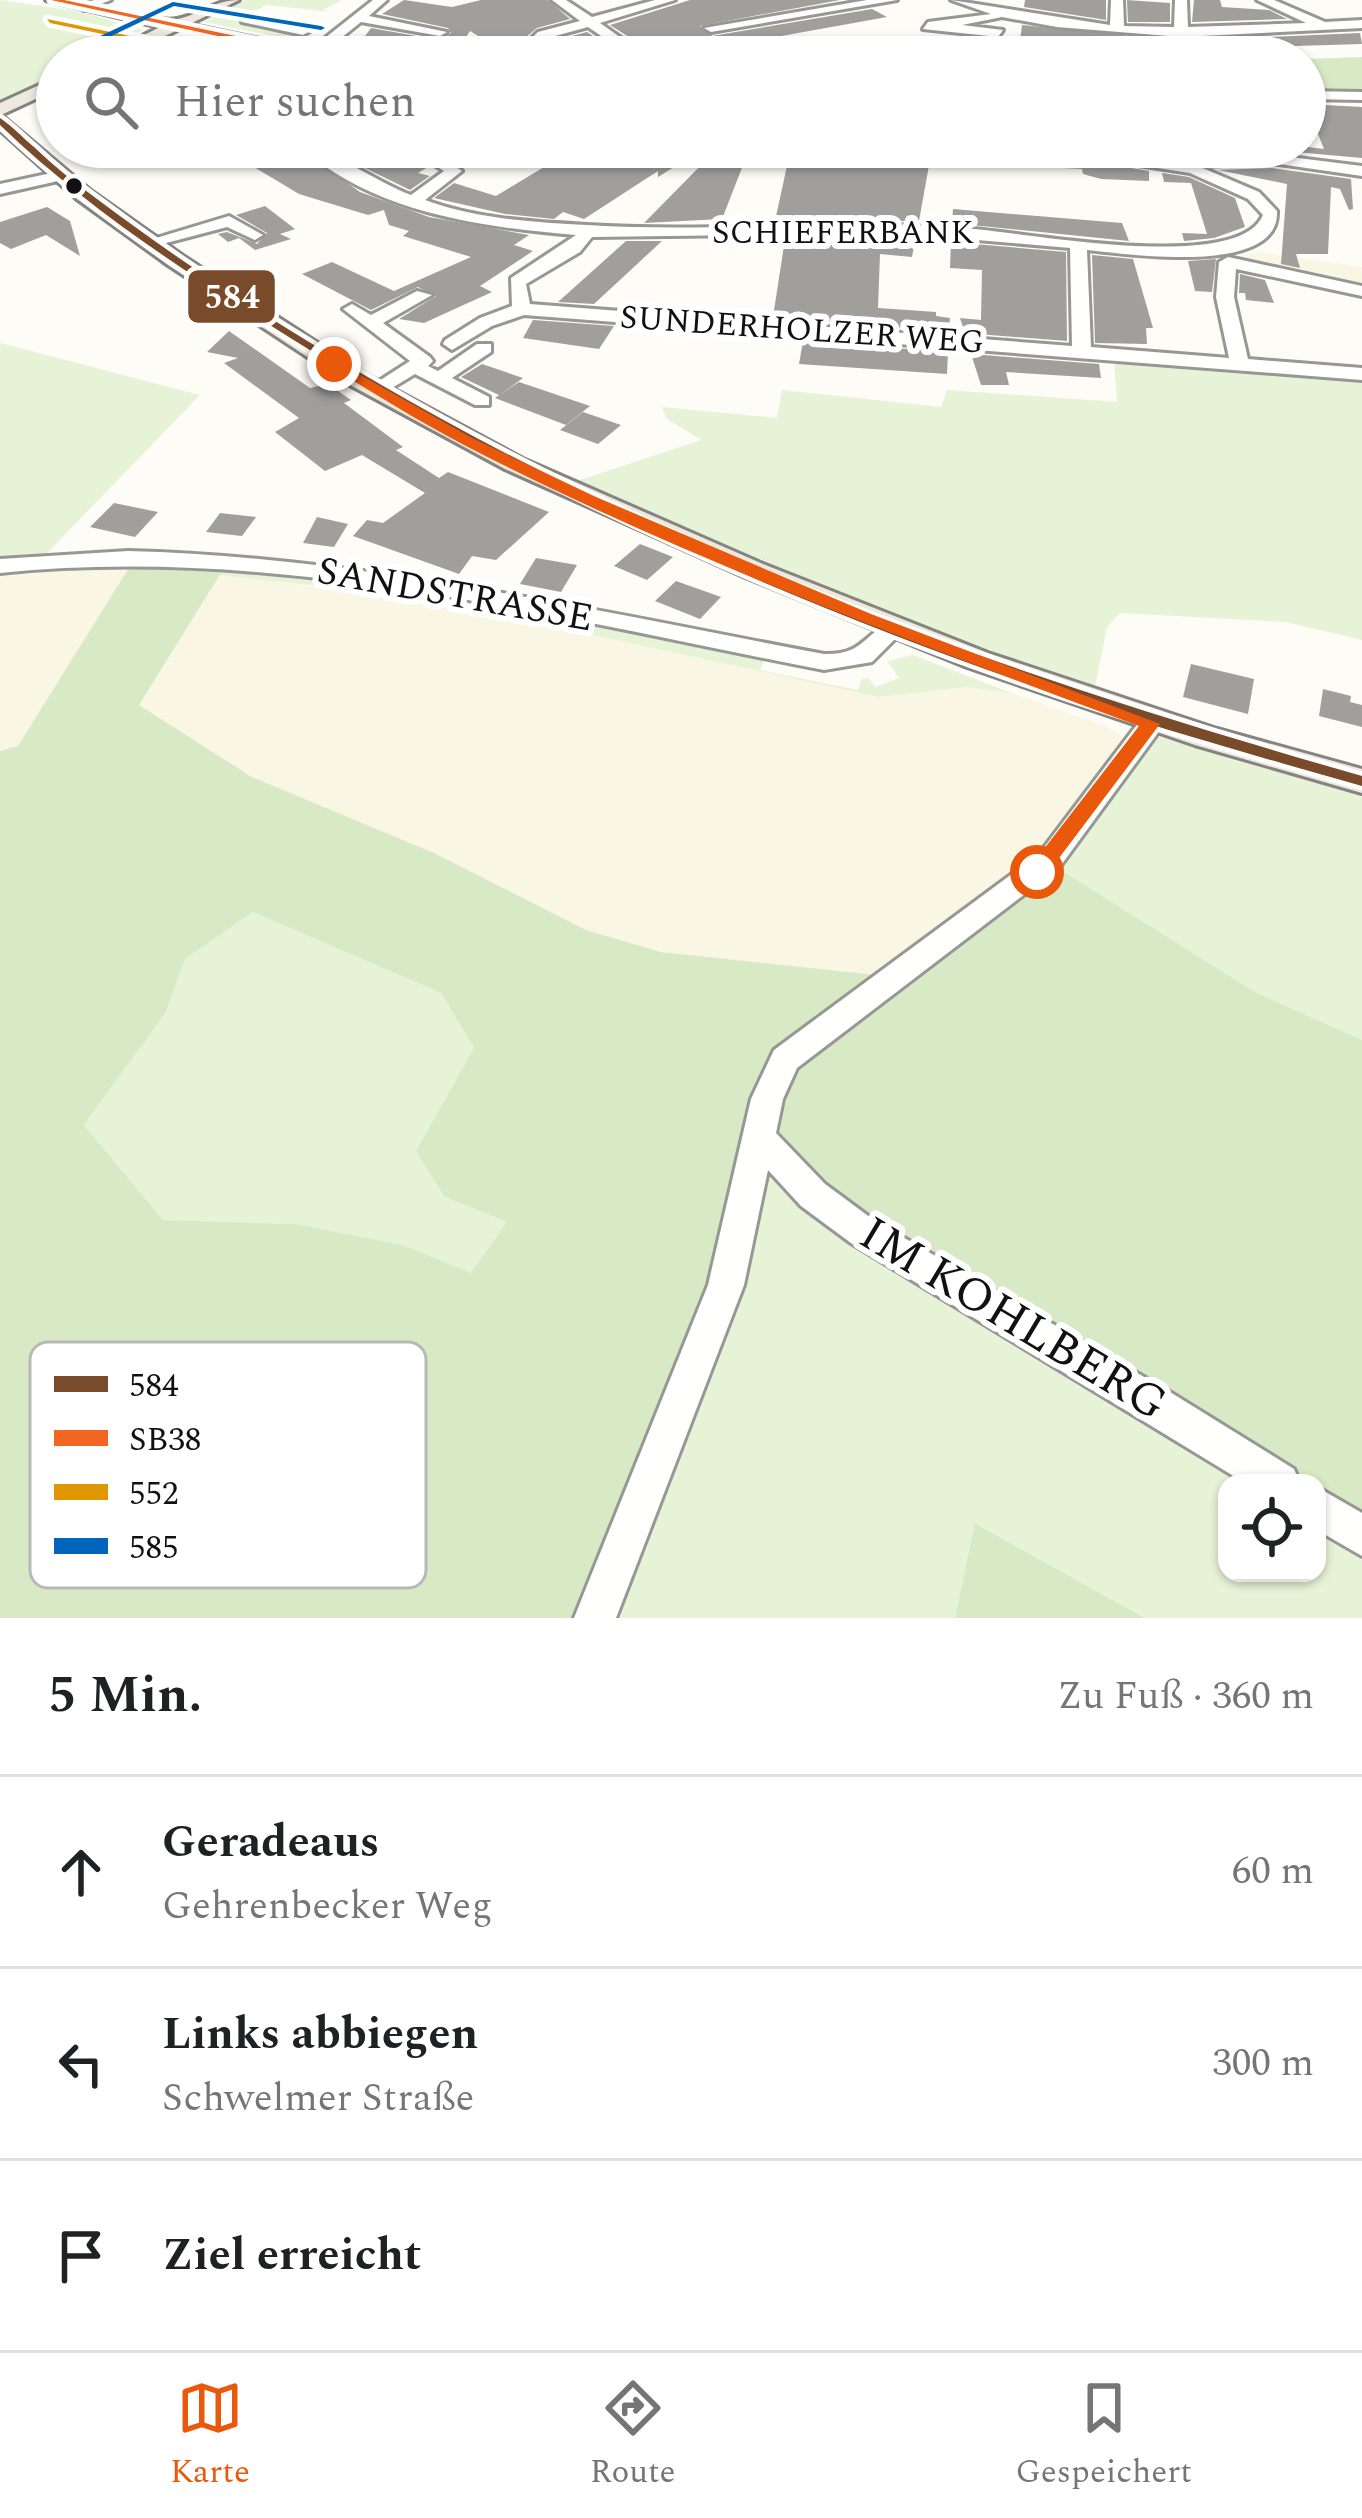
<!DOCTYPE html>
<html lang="de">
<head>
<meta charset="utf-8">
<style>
	:root { --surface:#fff; --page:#f6f6f6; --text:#202124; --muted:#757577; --line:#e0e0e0; --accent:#ea580c }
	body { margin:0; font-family:Spectral,serif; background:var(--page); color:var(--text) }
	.controls { position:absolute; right:36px; bottom:36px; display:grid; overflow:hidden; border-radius:24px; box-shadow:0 3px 9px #0004 }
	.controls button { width:108px; height:108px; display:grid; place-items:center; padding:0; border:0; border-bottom:3px solid var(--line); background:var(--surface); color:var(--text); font:60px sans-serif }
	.stop { position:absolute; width:36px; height:36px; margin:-27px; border:9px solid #ea580c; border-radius:50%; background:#fff }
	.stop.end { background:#ea580c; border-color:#fff; box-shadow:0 3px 12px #0008 }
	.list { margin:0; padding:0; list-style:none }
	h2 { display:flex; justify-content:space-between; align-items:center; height:156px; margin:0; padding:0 48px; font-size:51px }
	h2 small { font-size:39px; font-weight:400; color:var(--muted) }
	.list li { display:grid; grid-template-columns:78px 1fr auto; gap:36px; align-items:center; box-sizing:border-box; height:192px; padding:0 48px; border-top:3px solid var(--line) }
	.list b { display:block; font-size:45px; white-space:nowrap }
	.list p { margin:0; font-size:39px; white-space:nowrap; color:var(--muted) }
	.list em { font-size:39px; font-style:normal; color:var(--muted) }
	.icon { flex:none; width:66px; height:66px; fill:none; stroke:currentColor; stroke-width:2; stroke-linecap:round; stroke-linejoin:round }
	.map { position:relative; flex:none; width:1362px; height:1618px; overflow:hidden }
	.search { position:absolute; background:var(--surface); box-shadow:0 3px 9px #0004; left:36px; right:36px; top:36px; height:132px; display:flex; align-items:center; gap:30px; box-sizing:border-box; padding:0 42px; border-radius:66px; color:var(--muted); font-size:45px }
	.sheet { height:732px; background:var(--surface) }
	nav { display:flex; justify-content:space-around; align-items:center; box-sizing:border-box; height:168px; border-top:3px solid var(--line); background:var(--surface); font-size:33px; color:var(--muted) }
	nav a { display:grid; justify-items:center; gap:6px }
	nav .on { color:var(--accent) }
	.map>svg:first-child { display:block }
	.farmland { fill:#f9f7e4 }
	.green { fill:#e7f3d7 }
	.forest { fill:#d8eac5; fill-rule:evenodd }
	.building { fill:#a19f9c }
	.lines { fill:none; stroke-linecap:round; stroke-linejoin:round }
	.minor-casing { stroke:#979795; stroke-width:6 }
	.major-casing { stroke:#858482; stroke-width:6 }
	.minor { fill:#fffffe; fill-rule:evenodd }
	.major { fill:#ede9dc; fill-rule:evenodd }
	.bus-1-casing { stroke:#fff; stroke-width:9 }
	.bus-2-casing { stroke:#fff; stroke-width:9 }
	.bus-3-casing { stroke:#fff; stroke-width:9 }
	.bus-4-casing { stroke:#fff; stroke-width:9 }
	.bus-1 { fill:#7a4b2a; fill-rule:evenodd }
	.bus-2 { fill:#f26522; fill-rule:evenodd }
	.bus-3 { fill:#e09702; fill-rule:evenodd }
	.bus-4 { fill:#0065bd; fill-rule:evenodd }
	.route { fill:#ea580c }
	.bus-dot { fill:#111; stroke:#fff; stroke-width:4.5 }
	.labels { text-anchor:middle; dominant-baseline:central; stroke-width:12; stroke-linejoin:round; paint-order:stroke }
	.far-street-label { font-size:33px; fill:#111; stroke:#fff }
	.street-label { font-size:39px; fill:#111; stroke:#fff }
	.near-street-label { font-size:48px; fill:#111; stroke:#fff }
	.key { fill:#fff; stroke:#b8b8b8; stroke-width:3 }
	.key-label { font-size:33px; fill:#111 }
	.line-badge { stroke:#fff; stroke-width:4.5 }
	.badge-label { font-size:33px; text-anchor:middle; font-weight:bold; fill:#fff }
</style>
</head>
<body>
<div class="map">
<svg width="1362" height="1618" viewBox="0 0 1362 1618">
	<rect width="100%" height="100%" fill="#fdfcf7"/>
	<path class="farmland" d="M1259,252L1362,267V289L1236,257Z
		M94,566H130L18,747L0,751V577Z
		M221,573L491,613L879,697L967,687L1014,694L1106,726L1120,734L1122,746L1043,857L885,976L661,952L586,930L434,853L252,777L139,705Z"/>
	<path class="green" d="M0,0L83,12L143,30L95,57H57V75L0,102Z
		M245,0H342L323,10L331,12L268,5L240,16L249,24L315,36L306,42L204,22Z
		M0,343L200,395L47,553L0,559Z
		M1114,358L1362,375V640L1286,622L1120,613L1107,627L1093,696L747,560L577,481L701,440L667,419L662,407L777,418L782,390L941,407L947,390L1117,402Z
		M130,566C344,564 555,616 765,657L760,670L858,690L862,679L868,678L876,687L899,678L887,661L913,655L1014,694L967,687L879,697L491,613L349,589Z
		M1160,737L1362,793V1040L1255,992L1056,867L1151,740Z
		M253,912L441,993L474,1048L445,1197L508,1222L471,1274L403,1245L296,1224L163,1220L84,1125L166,1012L185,959Z
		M764,1152L1251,1483H1227V1573H1317V1526L1362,1555V1618H1145L976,1523L955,1618H610Z"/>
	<path class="forest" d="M1362,57V93L1305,90V59Z
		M130,566L221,573L139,705L252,777L434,853L586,930L661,952L905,978L1056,867L1255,992L1362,1040V1518L1317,1489V1483H1307L1170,1396L865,1219L756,1127L723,1280L580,1618H0V751L18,746ZM253,912L441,993L474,1048L416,1151L445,1197L507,1222L471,1273L403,1245L296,1224L163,1220L84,1125L166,1012L185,959Z
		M975,1523L1145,1618H955Z"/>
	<path class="building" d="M404,0L452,7L481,0H548L570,19L537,28L526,37L490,43L470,31L456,52L360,43L371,28L439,40L451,33L448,28L382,14Z
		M690,0H840L700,26L712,36L872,9L887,17L726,46L732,50L697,57L686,52L660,57L610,25Z
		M1025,0H1106V20L1024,7Z
		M1127,0L1170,3V22H1128Z
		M1194,0H1220L1222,7L1269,10L1287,19L1192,22Z
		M1022,25L1181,41L1360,33L1362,44L1260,47L1256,51L1178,46V50L1077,39L1074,57H1018Z
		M587,32L624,57H603L591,48L546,55L541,50L550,42Z
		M1306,104L1362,107V158L1250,148L1179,156L1123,147H1308L1324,149Z
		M221,147H296L360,192L429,217L529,235L514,245L533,251L480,286L492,292L424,323L399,319L436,296L418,287L371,310L302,274L332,262L394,291L471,257L403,236L409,231L389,225L384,210L368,215L299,194Z
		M322,147H464L448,156L433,157L431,165L418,173L430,176L410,190Z
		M1005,147L1149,171V181L1101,179L1083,174L1082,169L1005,165Z
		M656,149L700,151L658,177V171L584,219L563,212L554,219L505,214L434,198L454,183L496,196L569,152L583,156L592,150L657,162Z
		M834,150L931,154L919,221H775L790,152L833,154Z
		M713,153L747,155L722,219L644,223Z
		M1272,168L1351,179L1353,209L1349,210L1340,189L1331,187L1328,254H1296L1300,268L1281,264L1287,184L1218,170Z
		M1162,173L1189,177L1235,198L1245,227L1214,238L1184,241L1182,233L1207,234L1191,183L1164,182Z
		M265,206L295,229L280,234L291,239L255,250L239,238L228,242L218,234L227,232L257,244L267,233L236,215Z
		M47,207L70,221L80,256L46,235L11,249L0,243V222Z
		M953,209L1122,223L1129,241L952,223Z
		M785,239L915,240L912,257L880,254L878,308L936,312V316L950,318L949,332L773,317Z
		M626,241H662L594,304L558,302Z
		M951,242L1066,252L1067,341L965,333L960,318L981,320L982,270L950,268Z
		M1092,255L1133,259L1153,328H1146L1147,344L1095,343Z
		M1216,259L1212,292L1195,291L1188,261Z
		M1240,274L1265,280L1274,303L1246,300L1245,293H1239Z
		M533,320L614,326L599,349L523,338Z
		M229,331L310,388L328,384L351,400L344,403L403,447L396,450L439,478L448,472L549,512L496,560L472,556L459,574L353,536L367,520L383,523L425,493L362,455L325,471L275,432L299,418L224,363L238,358L207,352Z
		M803,341L948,352L947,374L799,364Z
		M971,354L1099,364L1101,378L1006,372L1009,385H981Z
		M482,364L523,378L501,394L519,382L590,406L566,425L495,398L499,395L461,377Z
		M583,412L621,425L598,444L560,430Z
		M114,503L158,512L135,537L90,527Z
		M220,513L256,517L242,536L206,532Z
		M317,517L348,524L334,547L303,543Z
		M640,544L673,557L647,580L614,566Z
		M536,558L577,565L561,592L520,584Z
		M676,581L721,597L700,619L655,601Z
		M1191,664L1254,679L1248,714L1183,697Z
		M1323,689L1351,696L1350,702L1362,705V727L1319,716Z"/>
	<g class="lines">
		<g class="minor-casing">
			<path id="minor" d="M94,0H111L84,10V4Z
				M373,0H387L369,16L447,32L440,36L361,22L331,46L402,57L322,53L314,57L308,52L259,47L167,25L174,21L259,39L316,45Z
				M552,0H566L592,17L655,0H675L600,23L648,57H632L588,27L548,38L527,57H512L538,32L580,21Z
				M867,0H897L711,32L704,28Z
				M951,0L1110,25L1111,0H1123L1124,26L1174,27L1175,0H1187L1188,27L1306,23L1257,0H1274L1325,22L1362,20V28L1181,37L1057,27L1002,17L962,25L1003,30L998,37L923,29L928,22L991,14Z
				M247,15L308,28L310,31L303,35L242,22Z
				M1305,91L1362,92V100L1305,99Z
				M300,147C329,147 378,183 411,195L444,171L436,166V160H446L462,171L425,200C476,219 533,222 587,225C715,233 844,218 973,229C1028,233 1239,274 1263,215L1248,199L1190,173L1022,147H1096L1179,161L1249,152L1362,166V176L1272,163L1198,166L1259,192L1277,211C1280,277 1127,254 1087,250L1091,347L1229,358L1216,297L1219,262L1228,257L1362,286V296L1236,269L1234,297L1248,359L1362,368V380L524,315L492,326L452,350L443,344L445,340L480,318L512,306L511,278L576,235C480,227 375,213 300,147ZM821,234L930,236L1070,248L1072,346L530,304L526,284L580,252L592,237Z
				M61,171L69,176L67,179L0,194V184Z
				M229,216L263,235L255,240L227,227L151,247L143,242Z
				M417,291L432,295L383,323L430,357L433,361L428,366L438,371L477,344H491V352L452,378L489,397V405H475L415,374L382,394L365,390L410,361L343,309L352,304L371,315Z
				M128,551C363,557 594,611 824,654C864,655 863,634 893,621L905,629L872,662L824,670C554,618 277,544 0,573V559Z
				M1151,715L1160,718L1164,724L1160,730L1059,868L797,1068L783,1099L776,1133L825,1184L875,1221L1170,1392L1294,1469L1300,1483H1245L851,1243L801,1206L768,1170L744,1285L616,1618H574L708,1285L751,1099L774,1050L1039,854L1142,718Z
				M1317,1487L1362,1513V1556L1317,1530Z"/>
		</g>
		<g class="major-casing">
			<path id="major" d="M46,0C80,0 156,24 177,19C200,15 214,0 239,0L122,57H101L160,27Z
				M57,77V89L1,115L91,191L183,256L367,375L523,459L763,564L988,653L1217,729L1362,769V793L1195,745L967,667L743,576L505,469L350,385L168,265L77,199L0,130V103Z"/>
		</g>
		<use href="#minor" class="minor"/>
		<use href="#major" class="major"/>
		<g class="bus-1-casing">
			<path id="bus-1" d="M0,118C12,126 22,137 34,147C54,166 75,183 97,199C186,266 281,327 378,383C685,562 1021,679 1362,776V786C1263,758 1164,730 1066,697C796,606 535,490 292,339C190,275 87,209 0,125Z"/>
		</g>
		<g class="bus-2-casing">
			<path id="bus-2" d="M51,0H64L259,41L399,57H373L259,45Z"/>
		</g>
		<g class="bus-3-casing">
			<path id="bus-3" d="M47,19L223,55L227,57H212L50,23Z"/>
		</g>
		<g class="bus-4-casing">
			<path id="bus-4" d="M173,2L321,26L325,28L321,30L174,6L103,40L96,38Z"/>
		</g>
		<use href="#bus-1" class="bus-1"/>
		<use href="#bus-2" class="bus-2"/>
		<use href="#bus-3" class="bus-3"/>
		<use href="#bus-4" class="bus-4"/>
	</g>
	<path class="route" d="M334,360L472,438L596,497L871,614L1160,724L1044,878H1030V867L1139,726C911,641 680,557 464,445C418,421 374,393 330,367Z"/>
	<circle class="bus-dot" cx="74" cy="186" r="10"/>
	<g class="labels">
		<g class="far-street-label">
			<text x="843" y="233">SCHIEFERBANK</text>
			<text transform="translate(802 330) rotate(4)">SUNDERHOLZER WEG</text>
		</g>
		<g class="street-label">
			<text transform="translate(455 595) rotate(10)">SANDSTRASSE</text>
		</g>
		<g class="near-street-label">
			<text transform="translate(1013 1319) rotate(31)">IM KOHLBERG</text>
		</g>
	</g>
	<rect x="30" y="1342" width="396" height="246" rx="18" class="key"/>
	<rect x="54" y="1376" width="54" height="16" fill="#7a4b2a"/>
	<rect x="54" y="1430" width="54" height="16" fill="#f26522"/>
	<rect x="54" y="1484" width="54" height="16" fill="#e09702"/>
	<rect x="54" y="1538" width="54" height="16" fill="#0065bd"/>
	<g class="key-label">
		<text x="129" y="1396">584</text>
		<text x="129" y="1450">SB38</text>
		<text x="129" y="1504">552</text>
		<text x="129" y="1558">585</text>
	</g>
	<rect class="line-badge" x="186" y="268" width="91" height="57" rx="12" fill="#7a4b2a"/>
	<g class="badge-label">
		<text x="232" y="308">584</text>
	</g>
</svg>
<div class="controls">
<button><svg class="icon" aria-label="locate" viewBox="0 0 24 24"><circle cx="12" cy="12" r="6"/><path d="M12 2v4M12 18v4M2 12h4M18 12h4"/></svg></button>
</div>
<div class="stop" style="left:1037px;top:872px"></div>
<div class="stop end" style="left:334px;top:364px"></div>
<div class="search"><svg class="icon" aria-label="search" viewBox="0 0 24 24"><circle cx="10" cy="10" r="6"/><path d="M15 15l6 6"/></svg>Hier suchen</div>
</div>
<section class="sheet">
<h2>5 Min.<small>Zu Fuß · 360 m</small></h2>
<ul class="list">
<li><svg class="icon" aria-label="ahead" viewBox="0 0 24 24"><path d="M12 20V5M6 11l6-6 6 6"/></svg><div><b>Geradeaus</b><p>Gehrenbecker Weg</p></div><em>60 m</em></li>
<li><svg class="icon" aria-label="left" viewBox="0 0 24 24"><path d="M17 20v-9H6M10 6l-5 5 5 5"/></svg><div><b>Links abbiegen</b><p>Schwelmer Straße</p></div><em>300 m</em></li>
<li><svg class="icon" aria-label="arrive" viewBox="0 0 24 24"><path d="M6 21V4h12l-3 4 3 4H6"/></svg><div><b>Ziel erreicht</b></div></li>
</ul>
</section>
<nav>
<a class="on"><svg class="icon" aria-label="map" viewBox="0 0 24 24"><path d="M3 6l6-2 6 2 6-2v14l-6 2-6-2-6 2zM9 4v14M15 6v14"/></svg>Karte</a>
<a><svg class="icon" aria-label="directions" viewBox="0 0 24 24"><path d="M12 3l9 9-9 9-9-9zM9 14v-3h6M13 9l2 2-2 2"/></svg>Route</a>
<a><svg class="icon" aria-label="saved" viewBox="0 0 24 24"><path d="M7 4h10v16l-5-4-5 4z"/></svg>Gespeichert</a>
</nav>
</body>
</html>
